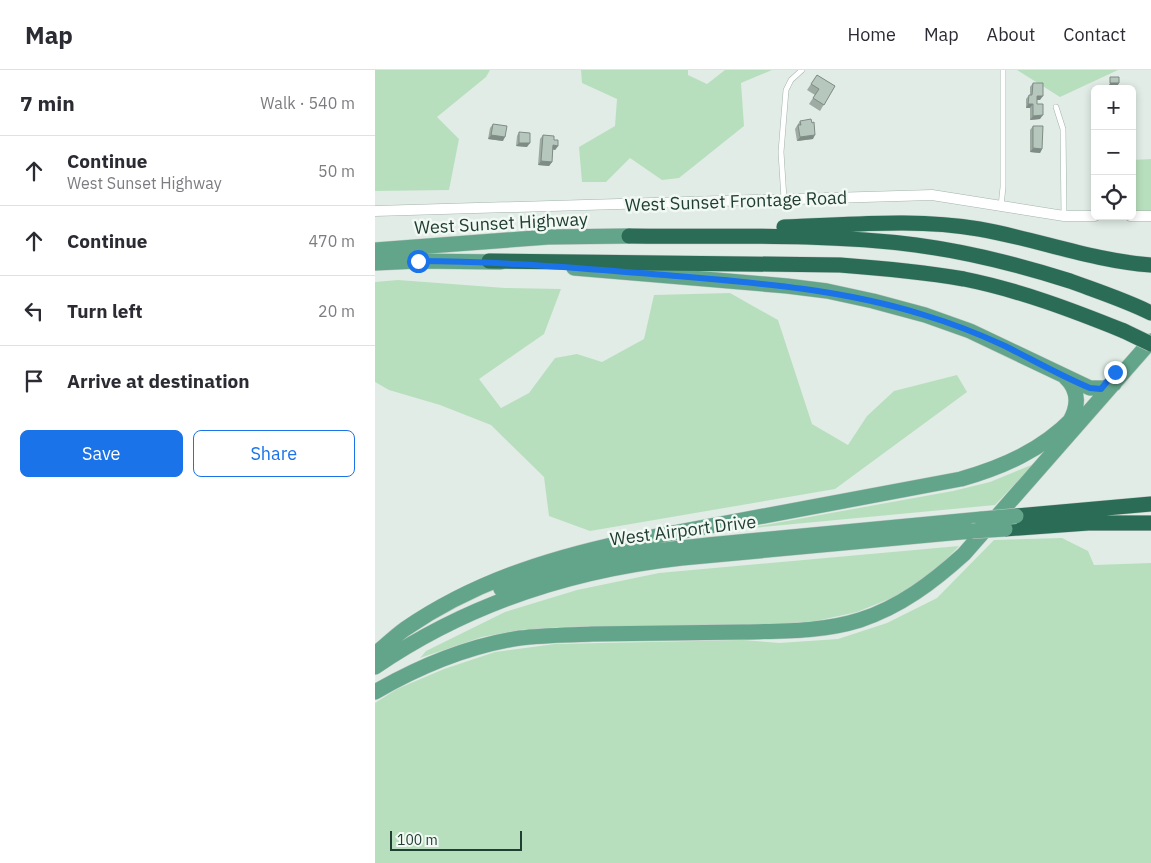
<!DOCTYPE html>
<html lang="en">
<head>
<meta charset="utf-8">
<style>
	:root { --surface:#fff; --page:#f7f7f7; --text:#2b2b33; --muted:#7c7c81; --line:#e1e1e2; --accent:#1a73e8 }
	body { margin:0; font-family:"IBM Plex Sans",sans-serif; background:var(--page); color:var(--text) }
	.controls { position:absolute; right:15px; top:15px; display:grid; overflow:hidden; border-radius:8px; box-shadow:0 2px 8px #0003 }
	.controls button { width:45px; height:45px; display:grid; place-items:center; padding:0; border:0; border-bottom:1px solid var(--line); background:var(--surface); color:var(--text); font:25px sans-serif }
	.scale { position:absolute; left:15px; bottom:12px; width:132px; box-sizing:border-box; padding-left:5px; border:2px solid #203e32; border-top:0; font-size:14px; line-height:18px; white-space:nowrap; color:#203e32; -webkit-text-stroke:4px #f2f9f4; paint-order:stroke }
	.stop { position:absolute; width:15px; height:15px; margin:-11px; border:4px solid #1a73e8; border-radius:50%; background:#fff }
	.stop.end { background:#1a73e8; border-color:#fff; box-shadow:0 1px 5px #0008 }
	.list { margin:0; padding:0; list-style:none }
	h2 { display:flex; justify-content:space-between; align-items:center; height:65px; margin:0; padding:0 20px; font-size:21px }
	h2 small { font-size:16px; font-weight:400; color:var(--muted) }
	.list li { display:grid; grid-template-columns:32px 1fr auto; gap:15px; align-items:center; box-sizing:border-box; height:70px; padding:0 20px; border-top:1px solid var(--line) }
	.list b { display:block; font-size:19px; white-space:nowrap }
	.list p { margin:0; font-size:16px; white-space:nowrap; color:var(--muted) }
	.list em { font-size:16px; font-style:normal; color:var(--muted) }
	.actions { display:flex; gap:10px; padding:15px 20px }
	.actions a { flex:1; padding:11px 0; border:1px solid var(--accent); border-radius:8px; text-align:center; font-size:18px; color:var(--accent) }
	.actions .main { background:var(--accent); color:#fff }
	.icon { flex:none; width:28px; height:28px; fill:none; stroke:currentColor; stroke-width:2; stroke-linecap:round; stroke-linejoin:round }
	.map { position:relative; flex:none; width:776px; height:793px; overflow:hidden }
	header { display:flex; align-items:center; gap:30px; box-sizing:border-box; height:70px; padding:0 25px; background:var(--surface); border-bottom:1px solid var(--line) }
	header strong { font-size:24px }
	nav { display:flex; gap:28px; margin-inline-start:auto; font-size:18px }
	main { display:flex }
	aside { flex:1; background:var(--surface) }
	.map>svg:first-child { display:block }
	.green { fill:#b8dfbd }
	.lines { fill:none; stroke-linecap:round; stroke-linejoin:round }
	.lane-casing { stroke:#a3b4ac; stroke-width:6 }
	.street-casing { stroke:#a3b4ac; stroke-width:11 }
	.primary-casing { stroke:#c1c9c6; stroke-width:16 }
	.highway-casing { stroke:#c1c9c6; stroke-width:16 }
	.lane { stroke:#fff; stroke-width:5 }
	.street { stroke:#fff; stroke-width:10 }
	.primary { stroke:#63a58a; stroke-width:15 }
	.highway { stroke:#2a6c55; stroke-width:15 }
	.primary-bridge-casing { stroke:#c1c9c6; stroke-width:16; stroke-linecap:butt }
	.highway-bridge-casing { stroke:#c1c9c6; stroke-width:16; stroke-linecap:butt }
	.primary-bridge { stroke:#63a58a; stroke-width:15 }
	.highway-bridge { stroke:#2a6c55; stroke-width:15 }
	.wall { fill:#9daba3 }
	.shaded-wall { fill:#7f8b85 }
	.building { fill:#b6c7be; stroke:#7f8b85 }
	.route { stroke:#1a73e8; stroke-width:6 }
	.labels { text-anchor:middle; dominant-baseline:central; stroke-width:5; stroke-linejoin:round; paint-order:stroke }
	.street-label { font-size:18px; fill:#203e32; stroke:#f2f9f4 }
</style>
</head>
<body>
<header>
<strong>Map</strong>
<nav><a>Home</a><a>Map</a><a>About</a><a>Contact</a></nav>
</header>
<main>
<aside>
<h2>7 min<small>Walk · 540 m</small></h2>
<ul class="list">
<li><svg class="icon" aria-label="ahead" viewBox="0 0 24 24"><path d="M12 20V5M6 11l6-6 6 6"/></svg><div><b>Continue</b><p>West Sunset Highway</p></div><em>50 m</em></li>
<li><svg class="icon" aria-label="ahead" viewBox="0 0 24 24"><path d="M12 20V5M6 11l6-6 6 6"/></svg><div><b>Continue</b></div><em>470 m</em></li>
<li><svg class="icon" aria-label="left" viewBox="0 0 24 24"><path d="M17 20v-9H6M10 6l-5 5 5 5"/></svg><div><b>Turn left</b></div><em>20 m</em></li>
<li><svg class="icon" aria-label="arrive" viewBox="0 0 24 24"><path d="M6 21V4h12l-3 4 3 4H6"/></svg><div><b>Arrive at destination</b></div></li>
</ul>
<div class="actions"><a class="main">Save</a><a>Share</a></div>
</aside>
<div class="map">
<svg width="776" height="793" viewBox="0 0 776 793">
	<rect width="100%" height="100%" fill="#e1ece6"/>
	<path class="green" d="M0,0H115L111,7L62,47L84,69L74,120L0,121Z
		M206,0H313V5L332,14L350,0H397L366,13L369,56L304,108L287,110L255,88L231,112H207L204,77L240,56L242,29L207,13Z
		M642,0H743L685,27Z
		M776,89V143H757V90Z
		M23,210L130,218L186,219L169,264L104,309L126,338L154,323L180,288L202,284L227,292L269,269L279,225L355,223L403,250L437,354L473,375L492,346L519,321L582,305L592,322L460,419L215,461L174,446L169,407L116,355L65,335L14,320L0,312V212Z
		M659,394L620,435L367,459L578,421L615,412Z
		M687,468L713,481L719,495L776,493V793H0V633L22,619L69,599L120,582L180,574L369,570L404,573L463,569L512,553L562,528L619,470Z
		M584,476L559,502L519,527L482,542L441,551L396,555L184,557L144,560L107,567L45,588L51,581L130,542L202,520L284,503Z"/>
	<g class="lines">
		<g class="lane-casing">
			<path id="lane" d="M681,37L688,59L689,146
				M409,129L406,82L411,20L416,10L427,0
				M626,136L628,117V0"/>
		</g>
		<g class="street-casing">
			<path id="street" d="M0,141L557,125L689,146H720
				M755,146H776"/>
		</g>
		<g class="primary-casing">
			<path id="primary" d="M0,180L173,167L254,166
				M0,193L43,191L126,192
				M199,198L412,216L452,221L498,231L550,245L595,261L715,318H729L739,314
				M690,307C704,320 704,335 695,351
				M126,519C209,487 286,479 374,471C451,463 529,456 607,449
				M0,584C10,576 19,567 30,559C97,513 171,489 250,472L586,409C628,397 667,380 698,348
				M0,597C92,534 197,500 307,488L597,461
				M0,622C45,596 93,576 145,568C168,565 193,565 217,564C267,563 318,563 368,562C407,561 447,562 485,550C525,537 558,512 589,484L776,271"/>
		</g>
		<g class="highway-casing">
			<path id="highway" d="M409,157C474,155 540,148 604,159C662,169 718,191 776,195
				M254,166C349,167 446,163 541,175C593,182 645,195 695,211C722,221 750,230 776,243
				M114,191L465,195C506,198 548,202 589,209C644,220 697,240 749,261
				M641,446L776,434
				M630,459L713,453H776"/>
		</g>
		<use href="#lane" class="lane"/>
		<use href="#street" class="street"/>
		<use href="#primary" class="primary"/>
		<use href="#highway" class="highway"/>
		<g class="primary-bridge-casing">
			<path id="primary-bridge" d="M607,449L641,446
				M597,461L630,459"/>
		</g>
		<g class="highway-bridge-casing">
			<path id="highway-bridge" d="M749,261L776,274"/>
		</g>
		<use href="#primary-bridge" class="primary-bridge"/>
		<use href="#highway-bridge" class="highway-bridge"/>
	</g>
	<path class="wall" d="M442,5L460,16L445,41L434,34L440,25L432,20Z
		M658,13L665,30H662V34L665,49L655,50V38H651V29L654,25H655V17Z
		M425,51L438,69L422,71L420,59Z
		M118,54L128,71L113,69L115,58Z
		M658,56L667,79L665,83L655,82V60Z
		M144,62L152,77L141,76L142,66Z
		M168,65L179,70L183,76L180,80L178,79L177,92L174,96L163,95L165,69Z"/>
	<path class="shaded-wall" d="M735,13H744L743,15H734Z
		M662,26H668L665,30H659Z
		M653,34H658L655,38H651Z
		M668,45L665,49L655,50L658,46Z
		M116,65L130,67L128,71L113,69Z
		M440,65L438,69L422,71L425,67Z
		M144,73H155L152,77L141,76Z
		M178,75L183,76L180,80L176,79Z
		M658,78L667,79L665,83L655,82Z
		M166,91L177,92L174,96L163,95Z"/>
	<path class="building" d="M442,5L460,16L449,35L438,28L444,19L436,14Z
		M735,7H744V13H735Z
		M658,13H668V26H662V34H668V45L658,46V34H653L654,25H657Z
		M436,49L437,53L439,52L440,65L425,67L423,55H426L425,51Z
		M118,54L132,56L130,67L116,65Z
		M658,56H668L667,79L658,78Z
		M144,62L155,63V73H144Z
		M168,65L179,66V70H183V76L178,75L177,92L166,91Z"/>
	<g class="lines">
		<path class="route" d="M43,191C121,191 199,198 277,204C369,212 460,217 549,245C576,253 604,264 630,276C658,290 686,306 715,318L726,319L740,302"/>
	</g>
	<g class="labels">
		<g class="street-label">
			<text transform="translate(361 131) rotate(-2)">West Sunset Frontage Road</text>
			<text transform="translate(126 153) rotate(-3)">West Sunset Highway</text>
			<text transform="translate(308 460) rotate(-7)">West Airport Drive</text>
		</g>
	</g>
</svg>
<div class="controls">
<button>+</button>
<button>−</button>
<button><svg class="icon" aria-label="locate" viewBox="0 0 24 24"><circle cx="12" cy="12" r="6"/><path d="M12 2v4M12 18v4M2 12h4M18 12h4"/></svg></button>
</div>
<div class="scale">100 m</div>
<div class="stop" style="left:43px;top:191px"></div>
<div class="stop end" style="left:740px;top:302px"></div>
</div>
</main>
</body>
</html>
